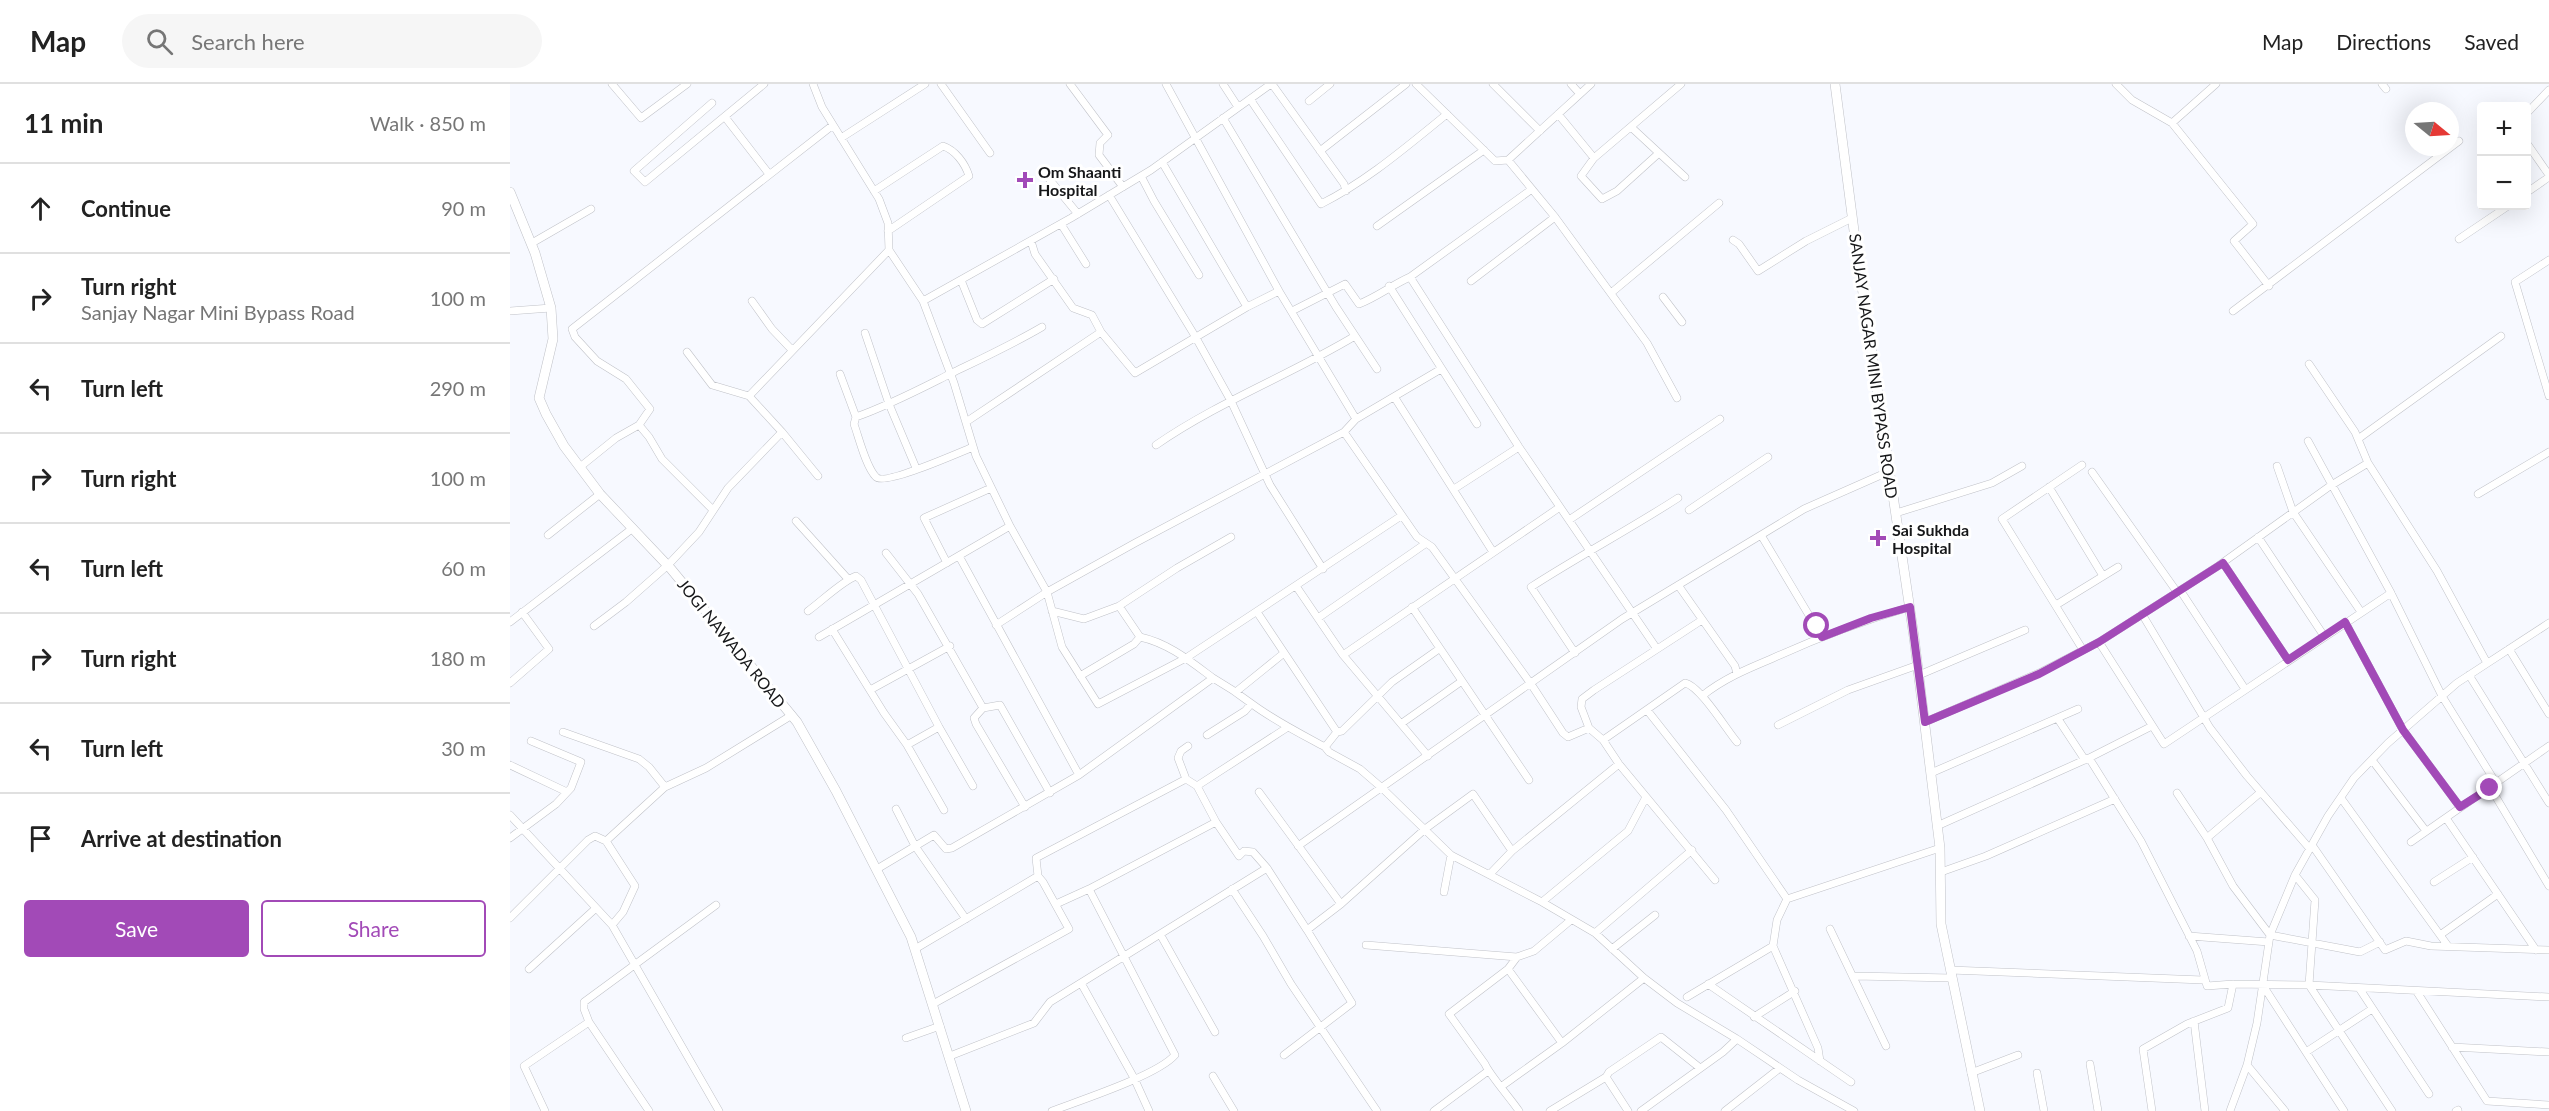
<!DOCTYPE html>
<html lang="en">
<head>
<meta charset="utf-8">
<style>
	:root { --surface:#fff; --page:#f6f6f6; --text:#222; --muted:#767676; --line:#e0e0e0; --accent:#a24ab7 }
	body { margin:0; font-family:Lato,sans-serif; background:var(--page); color:var(--text) }
	.controls { position:absolute; right:18px; top:18px; display:grid; overflow:hidden; border-radius:6px; box-shadow:0 6px 24px #0002 }
	.controls button { width:54px; height:54px; display:grid; place-items:center; padding:0; border:0; border-bottom:2px solid var(--line); background:var(--surface); color:var(--text); font:30px sans-serif }
	.compass { position:absolute; left:1895px; top:18px; width:54px; height:54px; border-radius:50%; background:var(--surface); box-shadow:0 6px 24px #0002; rotate:108deg }
	.stop { position:absolute; width:18px; height:18px; margin:-14px; border:4px solid #a24ab7; border-radius:50%; background:#fff }
	.stop.end { background:#a24ab7; border-color:#fff; box-shadow:0 2px 6px #0008 }
	.list { margin:0; padding:0; list-style:none }
	h2 { display:flex; justify-content:space-between; align-items:center; height:78px; margin:0; padding:0 24px; font-size:26px }
	h2 small { font-size:20px; font-weight:400; color:var(--muted) }
	.list li { display:grid; grid-template-columns:39px 1fr auto; gap:18px; align-items:center; box-sizing:border-box; height:90px; padding:0 24px; border-top:2px solid var(--line) }
	.list b { display:block; font-size:22px; white-space:nowrap }
	.list p { margin:0; font-size:20px; white-space:nowrap; color:var(--muted) }
	.list em { font-size:20px; font-style:normal; color:var(--muted) }
	.actions { display:flex; gap:12px; padding:18px 24px }
	.actions a { flex:1; padding:14px 0; border:2px solid var(--accent); border-radius:6px; text-align:center; font-size:21px; color:var(--accent) }
	.actions .main { background:var(--accent); color:#fff }
	.icon { flex:none; width:33px; height:33px; fill:none; stroke:currentColor; stroke-width:2; stroke-linecap:round; stroke-linejoin:round }
	.map { position:relative; flex:none; width:2039px; height:1027px; overflow:hidden }
	header { display:flex; align-items:center; gap:36px; box-sizing:border-box; height:84px; padding:0 30px; background:var(--surface); border-bottom:2px solid var(--line) }
	header strong { font-size:28px }
	nav { display:flex; gap:33px; margin-inline-start:auto; font-size:21px }
	.search { width:420px; height:54px; background:var(--page); display:flex; align-items:center; gap:15px; box-sizing:border-box; padding:0 21px; border-radius:33px; color:var(--muted); font-size:22px }
	main { display:flex }
	aside { flex:1; background:var(--surface) }
	.map>svg:first-child { display:block }
	.lines { fill:none; stroke-linecap:round; stroke-linejoin:round }
	.street-casing { stroke:#c0c2c8; stroke-width:8 }
	.secondary-casing { stroke:#c0c2c8; stroke-width:10 }
	.street { stroke:#fff; stroke-width:7 }
	.secondary { stroke:#fff; stroke-width:9 }
	.route { stroke:#a24ab7; stroke-width:8 }
	.poi-dot { fill:#a24ab7; stroke:#fff; stroke-width:2 }
	.labels { text-anchor:middle; dominant-baseline:central; stroke-width:6; stroke-linejoin:round; paint-order:stroke }
	.poi-label { font-size:16px; font-weight:bold; fill:#161719; stroke:#fff; text-anchor:start }
	.street-label { font-size:16px; fill:#161719; stroke:#fff }
</style>
</head>
<body>
<header>
<strong>Map</strong>
<div class="search"><svg class="icon" aria-label="search" viewBox="0 0 24 24"><circle cx="10" cy="10" r="6"/><path d="M15 15l6 6"/></svg>Search here</div>
<nav><a>Map</a><a>Directions</a><a>Saved</a></nav>
</header>
<main>
<aside>
<h2>11 min<small>Walk · 850 m</small></h2>
<ul class="list">
<li><svg class="icon" aria-label="ahead" viewBox="0 0 24 24"><path d="M12 20V5M6 11l6-6 6 6"/></svg><div><b>Continue</b></div><em>90 m</em></li>
<li><svg class="icon" aria-label="right" viewBox="0 0 24 24"><path d="M7 20v-9h11M14 6l5 5-5 5"/></svg><div><b>Turn right</b><p>Sanjay Nagar Mini Bypass Road</p></div><em>100 m</em></li>
<li><svg class="icon" aria-label="left" viewBox="0 0 24 24"><path d="M17 20v-9H6M10 6l-5 5 5 5"/></svg><div><b>Turn left</b></div><em>290 m</em></li>
<li><svg class="icon" aria-label="right" viewBox="0 0 24 24"><path d="M7 20v-9h11M14 6l5 5-5 5"/></svg><div><b>Turn right</b></div><em>100 m</em></li>
<li><svg class="icon" aria-label="left" viewBox="0 0 24 24"><path d="M17 20v-9H6M10 6l-5 5 5 5"/></svg><div><b>Turn left</b></div><em>60 m</em></li>
<li><svg class="icon" aria-label="right" viewBox="0 0 24 24"><path d="M7 20v-9h11M14 6l5 5-5 5"/></svg><div><b>Turn right</b></div><em>180 m</em></li>
<li><svg class="icon" aria-label="left" viewBox="0 0 24 24"><path d="M17 20v-9H6M10 6l-5 5 5 5"/></svg><div><b>Turn left</b></div><em>30 m</em></li>
<li><svg class="icon" aria-label="arrive" viewBox="0 0 24 24"><path d="M6 21V4h12l-3 4 3 4H6"/></svg><div><b>Arrive at destination</b></div></li>
</ul>
<div class="actions"><a class="main">Save</a><a>Share</a></div>
</aside>
<div class="map">
<svg width="2039" height="1027" viewBox="0 0 2039 1027">
	<rect width="100%" height="100%" fill="#f7f9ff"/>
	<g class="lines">
		<g class="street-casing">
			<path id="street" d="M102,0L131,34L177,0
				M303,0L312,23L369,115L378,139L379,166L413,217L444,299L466,372L500,442L537,508L552,563L588,620L676,574L891,432
				M431,0L480,69
				M560,0L598,51L590,59L589,71L613,103
				M656,0L769,207L846,335
				M713,0L728,23
				M762,0L834,100L836,107
				M906,0L985,77L998,76L1081,0
				M983,0L1030,47
				M1061,0L1070,10
				M1606,0L1622,16L1662,39L1743,140L1724,157L1759,202
				M1872,0L1876,5
				M740,15L811,120C857,97 896,63 937,30
				M799,17L820,0
				M202,19L124,87L135,98L254,0
				M1048,30L1084,74
				M2016,30L2039,6
				M215,33L259,90
				M713,34L826,223L867,285
				M1662,39L1706,0
				M1121,43L1175,93
				M331,54L415,0
				M2016,58L2039,91
				M810,67L896,0
				M1149,69L1107,107L1092,115L1071,92L1084,74L1171,0
				M998,76L1045,133L1137,259L1167,314
				M652,78L737,223
				M535,90L568,130
				M631,92L644,117L689,191
				M364,107L433,62C445,66 455,79 459,92L378,147
				M2016,109L2039,93
				M599,111L685,252L721,317L760,401L813,485
				M551,140L576,180
				M867,142L974,66
				M1949,155L1998,122
				M1223,156L1229,160L1248,187L1296,157L1342,134
				M521,157L525,170L563,224L582,231L591,248L625,289L737,223L769,207
				M22,159L81,125
				M2039,176L2005,198L2039,312
				M900,193L1009,363L1147,565
				M451,196L467,236L472,240L544,195
				M961,197L1045,133
				M879,202L967,340
				M1101,209L1209,119
				M1153,213L1172,238
				M242,217L262,245L282,266
				M413,217L561,134L641,86L761,0
				M0,227L41,224
				M782,227L835,200L849,220C867,213 882,201 900,193L1022,105
				M1723,227L1949,57
				M355,249L379,320L406,384
				M177,268L202,301L239,312
				M1799,280L1845,348L1858,379L1927,487L1977,579
				M330,290L346,333L344,340C349,354 356,383 366,393C374,402 448,369 463,363
				M885,314L983,468
				M346,333C380,321 410,305 442,289C473,274 503,260 532,243
				M456,338L591,248
				M129,341L139,353L152,375L203,426
				M272,348L308,392
				M834,348L907,453L922,463L1021,600L1053,649L1058,653L1079,644
				M1848,355L1991,252
				M1798,357L1881,509L1932,612L1986,699
				M646,361C708,318 780,291 845,252
				M1572,381L1492,435L1573,566
				M1767,382L1783,428L1851,528
				M70,383L106,354L129,341L140,325L116,295L87,277L65,253L62,245L323,41
				M1582,388L1667,508
				M1539,403L1593,492
				M944,405L1009,363
				M1968,410L2039,368
				M1179,426L1258,373
				M1386,429L1482,399L1512,382
				M1059,436L1210,335
				M286,437L338,495
				M38,451L90,410
				M1251,451L1312,553
				M1748,453L1814,552
				M376,469L408,510L473,624
				M449,472L569,691
				M437,479L414,434L481,404
				M1713,479L1778,576
				M1168,501L1225,582L1227,590
				M786,502L833,571L918,672
				M1670,506L1735,605
				M1546,521L1608,483
				M902,523L1019,696
				M298,527C312,517 331,498 346,492L351,496L429,643L463,702
				M542,527L574,535L609,522L667,484L721,453
				M747,528L827,648
				M1632,530L1700,644L1737,692L1800,765
				M808,534L915,460
				M1192,536L1084,606L1072,615L1071,623L1079,644L1093,656L1109,680L1205,796
				M0,538L123,444
				M1835,538L1893,646L1950,723
				M486,541L537,508L625,459L834,348L846,335L931,285
				M84,542L116,518L158,481L189,448L218,404L272,348L239,312L379,166
				M322,545L374,629L397,661L434,726
				M309,553L500,442
				M1589,558L1654,660L1881,509
				M1999,565L2039,630
				M1065,569L1021,503C1069,472 1120,445 1168,414
				M833,571L1050,423
				M1409,591L1515,546
				M1959,591L2039,719
				M570,592L624,560L630,553
				M703,594C717,602 729,610 742,620C765,637 791,650 815,663L819,668L850,685L872,704L941,771L1032,818L1085,849L1134,894L1167,919L1227,955L1288,996L1344,1027
				M0,599L39,565L12,528
				M360,606L440,562
				M727,607L774,569
				M1192,612C1213,595 1237,585 1261,575C1307,554 1352,537 1400,523
				M1137,626L1216,726L1277,815L1267,836L1263,862L1308,964L1310,977
				M1548,635L1575,676
				M1415,638L1529,589L1589,558L1708,482L1820,402L1858,379
				M892,639L952,597
				M1268,641L1338,606L1408,581
				M53,648L129,675L139,683L155,703
				M697,651L735,627L741,620
				M1093,656L1175,599C1190,602 1216,645 1227,658
				M397,661L429,643
				M678,662L671,667L668,674L676,695L687,702L706,738L729,772L734,767L743,768L757,784L797,846L831,820L915,745L963,710L1002,767
				M815,663L827,648L832,647L882,598L929,565
				M1579,674L1631,757L1687,867L1697,902L1723,900L1799,901L2039,913
				M1862,676L1916,747
				M0,681L57,708
				M1421,689L1568,625
				M687,702L778,643
				M1980,703L2039,802
				M749,708L831,820
				M1667,709L1697,754L1723,802L1760,851L1850,868L1870,858
				M1831,714L1938,862
				M515,723L466,640L464,634L473,624L490,621L540,709
				M386,725L405,762L456,835
				M0,731L102,841L209,1027
				M1936,734L2026,866
				M1427,742L1579,674L1642,642
				M0,754L46,720L61,704L71,678L21,657
				M1697,754L1751,708
				M96,757L155,703L196,684L282,631
				M1901,758L2039,662
				M1802,761L1875,866L1896,857L1921,862L2039,866
				M788,762L1112,535L1294,425L1380,387
				M367,785L424,751L436,765L442,764L569,691L703,594C680,577 658,559 630,553L609,522
				M1431,788L1476,772L1605,715
				M980,790L1002,767L1109,680
				M1785,791L1805,816L1799,901L1882,1027
				M1924,798L1963,773
				M722,805L753,852L781,900L867,1027
				M934,808L941,771
				M1277,815L1430,764
				M1032,818L1118,747L1136,713
				M546,820L579,805L706,738
				M0,834L78,756L85,752L96,757L125,802L113,828L102,841
				M1320,845L1376,962
				M1085,849L1182,766
				M650,850L705,948
				M1930,851L1988,810
				M1679,852L1759,858
				M856,861L1007,873L1024,867L1061,836
				M405,865L528,792
				M1102,865L1145,831
				M1007,873L998,885L939,930L975,980C979,990 1001,1015 1009,1027
				M19,885L85,825
				M998,885L1052,959
				M1440,886L1693,896
				M1344,892L1442,894
				M571,899L624,994L639,1027
				M1198,900L1341,998
				M1752,900L1834,1027
				M1849,904L1919,1010
				M1907,908L1977,1017L2039,1021
				M1177,913L1263,862
				M423,920L559,845L533,798L528,792L526,774L676,695
				M1244,933L1285,907
				M1684,937L1695,1027
				M396,954L430,942
				M1942,963L2039,968
				M1796,968L1862,925
				M774,971L842,919L797,846
				M440,972L524,939L540,918L757,784
				M1580,980L1588,1027
				M1737,981L1775,1027
				M1461,989L1508,971
				M1527,989L1534,1027
				M703,992L724,1027
				M1096,993L1118,1027
				M992,1002L1052,959L1134,894
				M35,1027L14,982L79,938
				M139,1027L79,938L74,925V918L206,821
				M542,1027C571,1016 648,991 665,971L579,805
				M924,1027L978,987
				M1040,1027L1096,993L1099,988L1151,953L1190,984
				M1131,1027L1213,968L1227,955
				M1215,1027L1270,984
				M1642,1027L1633,965L1677,940L1718,924L1723,900
				M1720,1027L1737,981L1747,939L1760,851L1785,791L1818,732L1844,694L1878,659L1947,599L2039,539
				M1946,1027L1948,1026"/>
		</g>
		<g class="secondary-casing">
			<path id="secondary" d="M1325,0L1346,162L1404,553L1430,764L1431,840L1470,1027
				M0,108L25,169L41,224L43,255L29,314L36,330L54,362L90,410L161,485L287,638L326,707L401,853L456,1027"/>
		</g>
		<use href="#street" class="street"/>
		<use href="#secondary" class="secondary"/>
	</g>
	<g class="lines">
		<path class="route" d="M1307,542L1312,553L1361,534L1400,523L1415,638L1529,590L1589,558L1713,479L1778,576L1835,538L1893,646L1950,723L1980,704"/>
	</g>
	<g class="poi-dot">
		<path d="M512 87h6v6h6v6h-6v6h-6v-6h-6v-6h6z"/>
		<path d="M1365 445h6v6h6v6h-6v6h-6v-6h-6v-6h6z"/>
	</g>
	<g class="labels">
		<g class="poi-label">
			<text x="528" y="87">Om Shaanti<tspan x="528" dy="18">Hospital</tspan></text>
			<text x="1382" y="445">Sai Sukhda<tspan x="1382" dy="18">Hospital</tspan></text>
		</g>
		<g class="street-label">
			<text transform="translate(1364 282) rotate(82)">SANJAY NAGAR MINI BYPASS ROAD</text>
			<text transform="translate(222 559) rotate(51)">JOGI NAWADA ROAD</text>
		</g>
	</g>
</svg>
<div class="controls">
<button>+</button>
<button>−</button>
</div>
<svg class="compass" viewBox="-18 -18 36 36"><path d="M0-13l5 13h-10z" fill="#e53935"/><path d="M0 13l5-13h-10z" fill="#767676"/></svg>
<div class="stop" style="left:1307px;top:542px"></div>
<div class="stop end" style="left:1980px;top:704px"></div>
</div>
</main>
</body>
</html>
